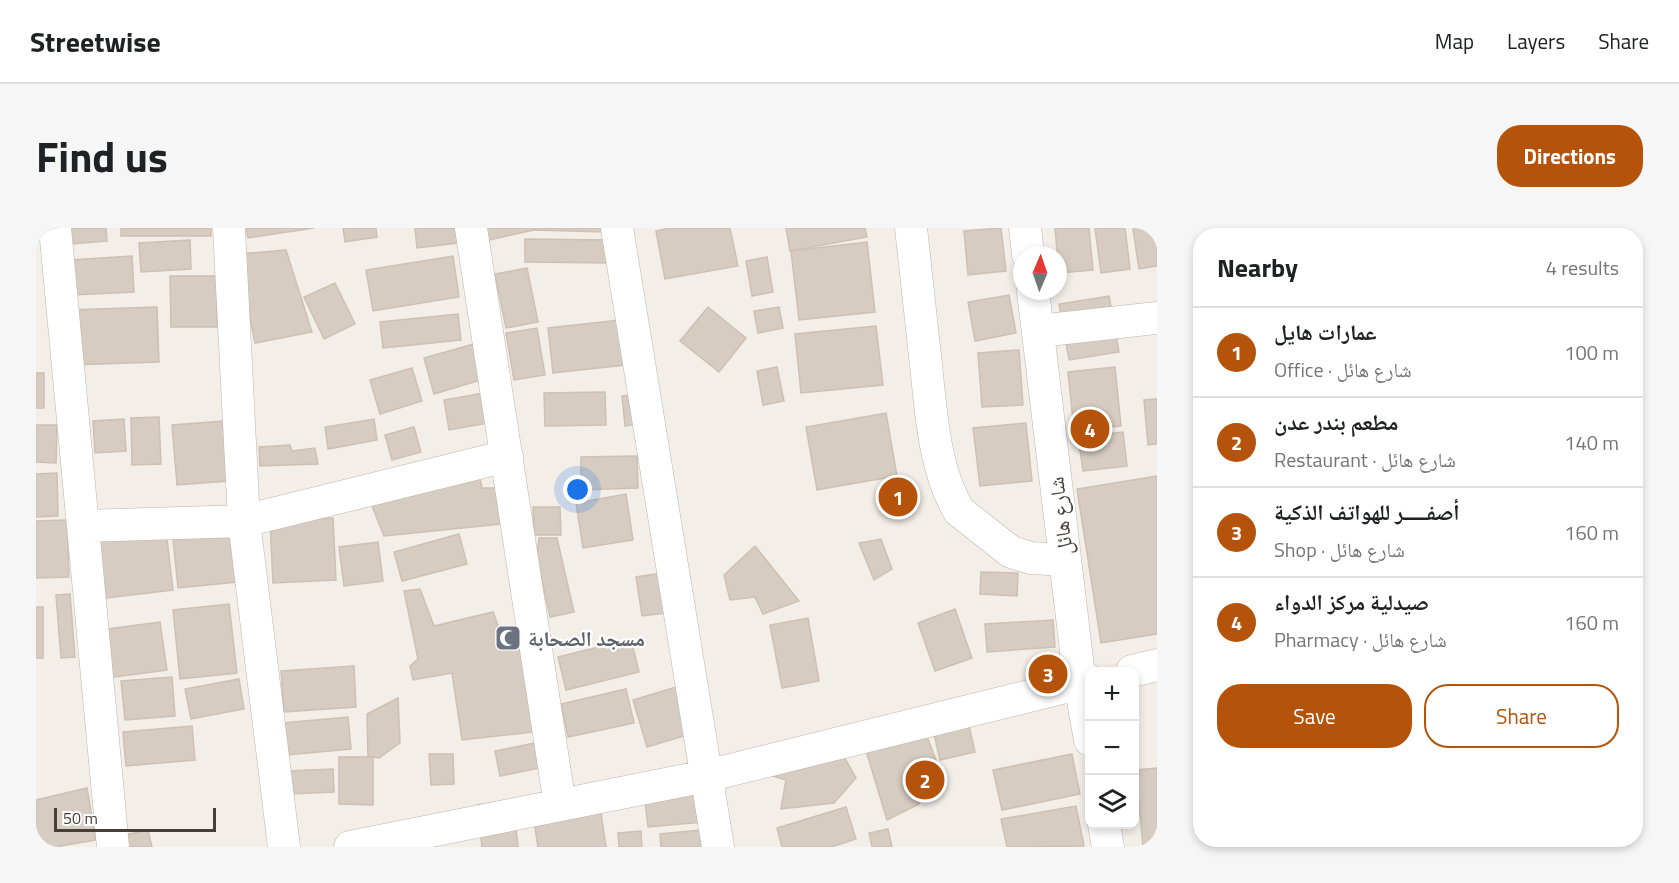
<!DOCTYPE html>
<html lang="en">
<head>
<meta charset="utf-8">
<style>
	:root { --surface:#fff; --page:#f6f6f6; --text:#202124; --muted:#757577; --line:#e0e0e0; --accent:#b45309 }
	body { margin:0; font-family:"Titillium Web","Noto Naskh Arabic",sans-serif; background:var(--page); color:var(--text) }
	.controls { position:absolute; right:18px; bottom:18px; display:grid; overflow:hidden; border-radius:12px; box-shadow:0 3px 9px #0003 }
	.controls button { width:54px; height:54px; display:grid; place-items:center; padding:0; border:0; border-bottom:2px solid var(--line); background:var(--surface); color:var(--text); font:30px sans-serif }
	.compass { position:absolute; left:977px; top:18px; width:54px; height:54px; border-radius:50%; background:var(--surface); box-shadow:0 3px 9px #0003; rotate:2deg }
	.scale { position:absolute; left:18px; bottom:15px; width:162px; box-sizing:border-box; padding-left:6px; border:3px solid #463e37; border-top:0; font-size:16px; line-height:21px; white-space:nowrap; color:#463e37; -webkit-text-stroke:4px #fff; paint-order:stroke }
	.you { position:absolute; left:542px; top:262px; width:21px; height:21px; margin:-15px; border:4px solid #fff; border-radius:50%; background:#1a73e8; box-shadow:0 0 0 9px #1a73e833 }
	.badge { display:grid; place-items:center; width:39px; height:39px; border-radius:50%; background:var(--accent); color:#fff; font-size:20px; font-weight:700 }
	.pin { position:absolute; translate:-50% -50%; border:3px solid #fff; box-shadow:0 2px 6px #0006 }
	.list { margin:0; padding:0; list-style:none }
	h2 { display:flex; justify-content:space-between; align-items:center; height:78px; margin:0; padding:0 24px; font-size:26px }
	h2 small { font-size:20px; font-weight:400; color:var(--muted) }
	.list li { display:grid; grid-template-columns:39px 1fr auto; gap:18px; align-items:center; box-sizing:border-box; height:90px; padding:0 24px; border-top:2px solid var(--line) }
	.list b { display:block; font-size:22px; white-space:nowrap }
	.list p { margin:0; font-size:20px; white-space:nowrap; color:var(--muted) }
	.list em { font-size:20px; font-style:normal; color:var(--muted) }
	.actions { display:flex; gap:12px; padding:18px 24px }
	.actions a { flex:1; padding:14px 0; border:2px solid var(--accent); border-radius:24px; text-align:center; font-size:21px; color:var(--accent) }
	.actions .main { background:var(--accent); color:#fff }
	.icon { flex:none; width:33px; height:33px; fill:none; stroke:currentColor; stroke-width:2; stroke-linecap:round; stroke-linejoin:round }
	.map { position:relative; flex:none; width:1121px; height:619px; overflow:hidden; border-radius:24px }
	header { display:flex; align-items:center; gap:36px; box-sizing:border-box; height:84px; padding:0 30px; background:var(--surface); border-bottom:2px solid var(--line) }
	header strong { font-size:28px }
	nav { display:flex; gap:33px; margin-inline-start:auto; font-size:21px }
	.intro { display:flex; align-items:center; justify-content:space-between; box-sizing:border-box; height:144px; padding:0 36px }
	h1 { margin:0; font-size:42px }
	.button { padding:15px 27px; border-radius:24px; background:var(--accent); color:#fff; font-size:21px; font-weight:700 }
	main { display:flex; gap:36px; padding:0 36px }
	aside { flex:1; background:var(--surface); border-radius:24px; box-shadow:0 3px 9px #0003 }
	.map>svg:first-child { display:block }
	.building { fill:#d7ccc1; stroke:#cec0b2; stroke-width:1.5 }
	.lines { fill:none; stroke-linecap:round; stroke-linejoin:round }
	.minor-casing { stroke:#beb5ab; stroke-width:33 }
	.minor { stroke:#fff; stroke-width:32 }
	.labels { text-anchor:middle; dominant-baseline:central; stroke-width:4.5; stroke-linejoin:round; paint-order:stroke }
	.street-label { font-size:21px; fill:#463e37; stroke:#fff }
	.worship-label { font-size:21px; font-weight:bold; fill:#5b616d; stroke:#fff; text-anchor:start }
</style>
</head>
<body>
<header>
<strong>Streetwise</strong>
<nav><a>Map</a><a>Layers</a><a>Share</a></nav>
</header>
<div class="intro"><h1>Find us</h1><a class="button">Directions</a></div>
<main>
<div class="map">
<svg width="1121" height="619" viewBox="0 0 1121 619">
	<rect width="100%" height="100%" fill="#f3eee8"/>
	<path class="building" d="M33,0H70L71,13L34,16Z
		M85,0H175V8H85Z
		M210,0H278L212,10Z
		M307,0H340L341,9L309,14Z
		M379,0H419L422,15L381,20Z
		M450,0H568L569,4L498,2L453,12Z
		M634,0H694L702,38L629,51L620,3Z
		M750,0H829L831,9L754,23Z
		M965,0L970,43L932,47L928,3Z
		M1019,0H1053L1057,42L1023,45Z
		M1059,0H1089L1094,41L1065,45Z
		M1121,0V38L1103,41L1097,1Z
		M489,11L577,12V35L489,34Z
		M154,12L155,41L105,44L103,15Z
		M831,14L839,84L763,92L755,23Z
		M250,22L276,104L219,115L202,26Z
		M96,28L98,64L36,67L34,32Z
		M417,28L423,69L337,83L330,42Z
		M731,29L737,64L716,68L710,33Z
		M491,40L502,94L470,100L459,46Z
		M134,48H181V99H135Z
		M299,55L319,96L288,111L268,69Z
		M973,67L980,105L939,113L932,74Z
		M1073,68L1083,124L1033,132L1023,76Z
		M121,79L123,134L35,137L33,82Z
		M672,79L710,110L683,144L644,113Z
		M743,79L747,100L722,105L718,83Z
		M422,86L425,112L347,120L344,94Z
		M584,92L589,137L517,145L512,100Z
		M840,98L847,157L765,165L759,106Z
		M501,100L509,147L478,152L470,105Z
		M438,116L448,151L398,166L388,130Z
		M983,122L987,177L946,179L942,125Z
		M741,139L748,173L727,177L721,143Z
		M1079,139L1085,198L1038,202L1032,144Z
		M376,140L386,173L344,186L334,152Z
		M0,145H8V180H0Z
		M569,164L570,197L509,198L508,165Z
		M447,165L453,195L413,202L408,172Z
		M605,166L609,195L589,198L586,168Z
		M1121,171V216L1112,217L1108,172Z
		M850,185L861,248L781,262L770,199Z
		M123,189L125,236L96,237L95,190Z
		M88,191L90,223L59,225L57,193Z
		M338,191L341,212L292,221L289,199Z
		M187,193L192,253L141,257L136,197Z
		M990,195L996,253L944,258L937,200Z
		M0,197H21L20,235L0,234Z
		M378,199L385,224L356,232L349,207Z
		M1087,204L1091,238L1047,243L1042,209Z
		M254,217L256,223L279,220L282,236L224,238L223,219Z
		M601,228L602,260L545,262V229Z
		M21,245L22,288L0,289V246Z
		M443,245L446,260H459L465,296L348,308L334,273Z
		M1121,248V406L1065,415L1041,261Z
		M590,266L597,312L547,320L540,275Z
		M497,279H524L525,307H498Z
		M194,285L201,354L142,360L135,291Z
		M297,290L300,352L237,355L234,293Z
		M31,292L33,349L0,350V293Z
		M129,294L137,362L62,371L54,303Z
		M423,306L431,336L366,353L358,324Z
		M503,310H521L538,384L514,389L501,329Z
		M845,311L856,341L838,352L823,315Z
		M342,314L347,353L308,358L303,319Z
		M719,318L763,373L727,386L719,369L694,372L688,347Z
		M633,344L638,384L606,388L600,349Z
		M945,344L982,345L981,368L944,366Z
		M384,361L398,398L457,384L463,400L482,398L506,503L426,512L416,445L377,452L374,438L382,431L368,363Z
		M34,366L39,429L25,430L20,367Z
		M193,376L201,445L144,451L137,382Z
		M0,379H7V430H0Z
		M919,381L936,430L899,443L882,395Z
		M772,390L783,453L746,460L734,397Z
		M1017,392L1019,419L951,424L949,396Z
		M124,394L131,442L71,450L64,402Z
		M595,411L603,444L530,462L522,429Z
		M318,438L320,479L248,484L245,443Z
		M136,449L139,488L89,492L85,453Z
		M203,451L208,481L155,491L149,461Z
		M647,457L661,504L611,519L597,472Z
		M590,461L598,495L532,509L525,476Z
		M362,470L364,515L343,530L332,528L331,486Z
		M927,472L939,524L904,532L892,480Z
		M312,489L315,521L250,527L247,495Z
		M156,498L159,532L90,538L87,504Z
		M887,498L903,540L883,576L851,592L828,516Z
		M798,511L820,550L798,575L745,581L750,552L733,547Z
		M499,515L504,540L464,548L459,523Z
		M393,526H417L418,556L395,557Z
		M1036,526L1044,566L966,582L957,542Z
		M303,529H337V577L303,576Z
		M1121,540V619H1107L1100,542Z
		M297,541L298,564L254,566L253,543Z
		M51,560L60,612L19,619H0V572Z
		M664,560L667,594L612,599L608,565Z
		M477,572L482,619H446L441,577Z
		M1040,578L1048,618L971,619L965,591Z
		M810,579L820,611L795,619H746L741,600Z
		M565,585L570,619H502L498,594Z
		M675,601L677,619H625L624,606Z
		M852,601L856,619H836L833,605Z
		M112,602L116,619H87L84,608Z
		M605,603L606,619H583L582,605Z"/>
	<g class="lines">
		<g class="minor-casing">
			<path id="minor" d="M19,0L77,619
				M193,0L208,293L248,619
				M435,0L524,577
				M581,0L682,619
				M875,0C880,46 885,91 890,137C895,184 898,241 923,283L975,324L995,330L1029,332
				M989,0L992,27
				M997,63L1044,456L1054,512
				M1003,103L1121,90
				M48,298L208,293L471,228
				M1096,443L1121,437
				M1068,596L1072,619
				M314,619L670,548L1054,453"/>
		</g>
		<use href="#minor" class="minor"/>
	</g>
	<defs>
		<g id="mosque-square" transform="scale(1.35)"><rect x="-9" y="-9" width="18" height="18" rx="4" fill="#6b7280" stroke="#fff"/><path d="M3.5-4.9A6 6 0 1 0 3.5 4.9A5 5 0 1 1 3.5-4.9Z" fill="#fff"/></g>
	</defs>
	<g fill-rule="evenodd">
		<use href="#mosque-square" x="472" y="410"/>
	</g>
	<g class="labels">
		<g class="street-label">
			<text transform="translate(1024 288) rotate(-97)">شارع هائل</text>
		</g>
		<g class="worship-label">
			<text x="492" y="410">مسجد الصحابة</text>
		</g>
	</g>
</svg>
<div class="controls">
<button>+</button>
<button>−</button>
<button><svg class="icon" aria-label="layers" viewBox="0 0 24 24"><path d="M12 4l9 5-9 5-9-5zM3 14l9 5 9-5"/></svg></button>
</div>
<svg class="compass" viewBox="-18 -18 36 36"><path d="M0-13l5 13h-10z" fill="#e53935"/><path d="M0 13l5-13h-10z" fill="#757577"/></svg>
<div class="scale">50 m</div>
<div class="you"></div>
<div class="pin badge" style="left:862px;top:269px">1</div>
<div class="pin badge" style="left:889px;top:552px">2</div>
<div class="pin badge" style="left:1012px;top:446px">3</div>
<div class="pin badge" style="left:1054px;top:201px">4</div>
</div>
<aside>
<h2>Nearby<small>4 results</small></h2>
<ul class="list">
<li><span class="badge">1</span><div><b>عمارات هايل</b><p>Office · شارع هائل</p></div><em>100 m</em></li>
<li><span class="badge">2</span><div><b>مطعم بندر عدن</b><p>Restaurant · شارع هائل</p></div><em>140 m</em></li>
<li><span class="badge">3</span><div><b>أصفـــــر للهواتف الذكية</b><p>Shop · شارع هائل</p></div><em>160 m</em></li>
<li><span class="badge">4</span><div><b>صيدلية مركز الدواء</b><p>Pharmacy · شارع هائل</p></div><em>160 m</em></li>
</ul>
<div class="actions"><a class="main">Save</a><a>Share</a></div>
</aside>
</main>
</body>
</html>
